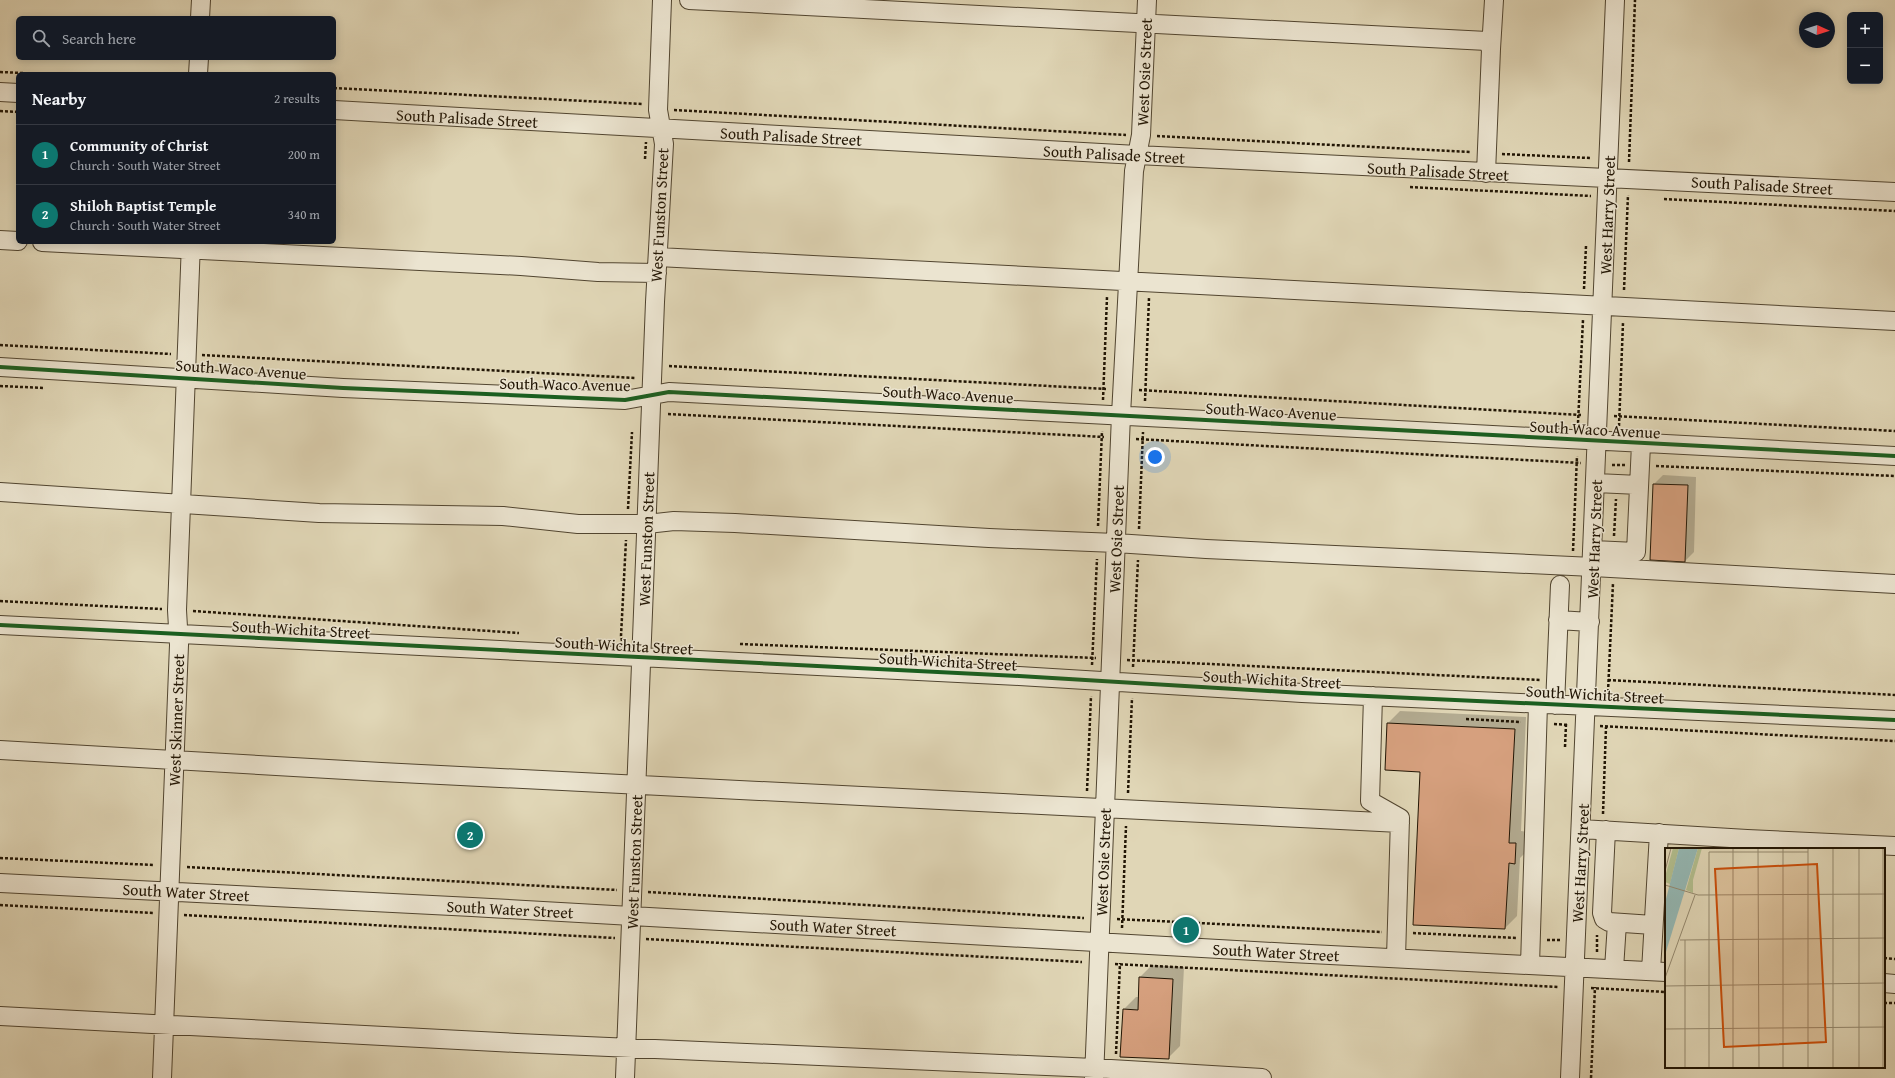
<!DOCTYPE html>
<html lang="en">
<head>
<meta charset="utf-8">
<style>
	:root { --surface:#171b24; --page:#242831; --text:#f1f3f6; --muted:#9ea1a6; --line:#363941; --accent:#0f766e }
	body { margin:0; font-family:"Gentium Book Plus",serif; background:var(--page); color:var(--text) }
	.controls { position:absolute; right:12px; top:12px; display:grid; overflow:hidden; border-radius:6px; box-shadow:0 2px 10px #0003 }
	.controls button { width:36px; height:36px; display:grid; place-items:center; padding:0; border:0; border-bottom:1px solid var(--line); background:var(--surface); color:var(--text); font:20px sans-serif }
	.compass { position:absolute; left:1799px; top:12px; width:36px; height:36px; border-radius:50%; background:var(--surface); box-shadow:0 2px 10px #0003; rotate:93deg }
	.you { position:absolute; left:1155px; top:457px; width:14px; height:14px; margin:-10px; border:3px solid #fff; border-radius:50%; background:#1a73e8; box-shadow:0 0 0 6px #1a73e833 }
	.badge { display:grid; place-items:center; width:26px; height:26px; border-radius:50%; background:var(--accent); color:#fff; font-size:13px; font-weight:700 }
	.pin { position:absolute; translate:-50% -50%; border:2px solid #fff; box-shadow:0 1px 4px #0006 }
	.list { margin:0; padding:0; list-style:none }
	h2 { display:flex; justify-content:space-between; align-items:center; height:52px; margin:0; padding:0 16px; font-size:17px }
	h2 small { font-size:13px; font-weight:400; color:var(--muted) }
	.list li { display:grid; grid-template-columns:26px 1fr auto; gap:12px; align-items:center; box-sizing:border-box; height:60px; padding:0 16px; border-top:1px solid var(--line) }
	.list b { display:block; font-size:15px; white-space:nowrap }
	.list p { margin:0; font-size:13px; white-space:nowrap; color:var(--muted) }
	.list em { font-size:13px; font-style:normal; color:var(--muted) }
	.icon { flex:none; width:22px; height:22px; fill:none; stroke:currentColor; stroke-width:2; stroke-linecap:round; stroke-linejoin:round }
	.map { position:relative; flex:none; width:1895px; height:1078px; overflow:hidden }
	.search { position:absolute; background:var(--surface); box-shadow:0 2px 10px #0003; left:16px; top:16px; width:320px; height:44px; display:flex; align-items:center; gap:10px; box-sizing:border-box; padding:0 14px; border-radius:6px; color:var(--muted); font-size:15px }
	.panel { position:absolute; background:var(--surface); box-shadow:0 2px 10px #0003; left:16px; top:72px; width:320px; height:172px; border-radius:6px }
	.map>svg:first-child { display:block }
	.shadow { fill:#0003 }
	.building { fill:#d6a07e; stroke:#211504 }
	.lines { fill:none; stroke-linecap:round; stroke-linejoin:round }
	.minor-casing { stroke:#514530; stroke-width:20 }
	.path { stroke:#211504; stroke-width:2.5; stroke-dasharray:3 2; stroke-linecap:butt }
	.minor { stroke:#ebe4d0; stroke-width:18 }
	.cycleway-casing { stroke:#ebe4d0; stroke-width:6 }
	.cycleway { stroke:#1b5e20; stroke-width:4 }
	.labels { text-anchor:middle; dominant-baseline:central; stroke-width:3; stroke-linejoin:round; paint-order:stroke }
	.street-label { font-size:16px; fill:#211504; stroke:#ebe4d0 }
	.inset-road { fill:none; stroke:#94896f; stroke-width:1 }
	.view { fill:#ca4f0b; fill-opacity:0.15; stroke:#ca4f0b; stroke-width:2 }
	.inset-edge { fill:none; stroke:#211504; stroke-width:2 }
</style>
</head>
<body>
<div class="map">
<svg width="1895" height="1078" viewBox="0 0 1895 1078">
	<rect width="100%" height="100%" fill="#e0d6b6"/>
	<filter id="stains"><feTurbulence type="fractalNoise" baseFrequency=".005" numOctaves="4"/><feColorMatrix values="0 0 0 0 .2 0 0 0 0 .09 0 0 0 0 .02 0 0 0 .5 -.17"/></filter>
	<radialGradient id="worn" r=".72"><stop offset=".6" stop-color="#630" stop-opacity="0"/><stop offset="1" stop-color="#630" stop-opacity=".3"/></radialGradient>
	<path class="shadow" d="M1663,475L1696,477L1694,552L1685,561L1654,484Z
		M1400,711L1526,717L1521,831L1528,832L1527,851L1520,858L1517,916L1505,928L1421,771L1388,723Z
		M1152,965L1184,967L1180,1046L1168,1058L1124,1009L1136,997H1139L1140,977Z"/>
	<path class="building" d="M1653,484L1688,485L1685,562L1650,560Z
		M1387,723L1515,729L1509,843H1516L1515,864L1509,863L1505,929L1413,925L1420,772L1385,770Z
		M1139,977L1173,979L1169,1059L1120,1057L1123,1009L1138,1010Z"/>
	<g class="lines">
		<g class="minor-casing">
			<path id="minor" d="M689,0L1487,41L1491,49L1486,173
				M200,18L201,0
				M1491,49L1494,0
				M198,74L199,58
				M0,92L18,93
				M334,110L1137,155L1895,192
				M0,240L18,241
				M42,242L521,266L598,272L657,273
				M658,257L1895,321
				M0,367L343,388L625,400L669,392L1895,456
				M1596,483L1639,485
				M0,492L319,513L503,516L578,524H647L674,521L735,523L989,538L1116,543L1206,549L1593,567L1895,584
				M1593,550L1636,552L1641,444
				M1558,620L1590,622
				M0,625L1019,676L1302,693L1895,720
				M1373,696L1370,801L1400,818L1396,958
				M1555,705L1560,585
				M0,750L381,772L1400,823
				M1581,829L1747,839L1895,846
				M1606,830L1602,913L1604,919L1609,922L1653,925
				M0,883L472,907L1291,953L1666,972
				M1530,965L1538,704
				M1614,969L1617,923
				M1651,971L1659,833
				M1884,983L1895,984
				M0,1016L517,1043L1094,1068L1262,1078
				M162,1078L179,645L177,610L191,242
				M625,1078L655,302L664,144L658,110L662,0
				M1094,1078L1121,415L1134,171L1141,135L1147,0
				M1570,1078L1615,0"/>
		</g>
		<path class="path" d="M0,72L44,74
			M334,88L643,104
			M674,110L1126,135
			M0,111L18,112
			M1157,136L1471,152
			M1502,154L1590,158
			M645,159L646,142
			M1629,162L1635,0
			M1410,187L1591,196
			M1664,199L1895,211
			M1584,289L1586,246
			M1624,290L1628,195
			M0,345L171,354
			M202,355L636,378
			M669,366L1106,389
			M0,386L45,388
			M1139,390L1581,415
			M1103,400L1107,297
			M1145,401L1149,298
			M668,414L1104,437
			M1614,416L1895,431
			M1578,423L1583,320
			M1619,426L1623,323
			M1136,439L1581,463
			M1612,465H1625
			M1656,466L1895,476
			M628,509L632,432
			M1098,526L1102,431
			M1139,529L1143,432
			M1614,536L1616,499
			M1573,551L1577,456
			M0,601L162,609
			M193,611L519,633
			M622,641L621,636L626,540
			M740,644L1096,658
			M1127,660L1540,680
			M1092,665L1097,559
			M1133,667L1138,560
			M1608,680L1895,695
			M1608,692L1613,583
			M1466,719L1521,722
			M1554,724L1569,725
			M1600,726L1895,741
			M1565,747L1566,724
			M1087,791L1091,696
			M1128,793L1132,698
			M1603,814L1606,727
			M0,858L154,865
			M187,867L617,890
			M648,892L1084,918
			M0,905L154,913
			M184,915L615,938
			M1117,919L1382,932
			M1122,928L1126,826
			M1413,933L1516,938
			M646,939L1082,962
			M1547,940H1560
			M1597,952V935
			M1884,958L1895,959
			M1115,964L1558,987
			M1591,988L1666,992
			M1884,1003H1895
			M1116,1054L1120,963
			M1591,1078L1595,987"/>
		<use href="#minor" class="minor"/>
		<g class="cycleway-casing">
			<path id="cycleway" d="M0,367L343,388L625,400L669,392L1895,456
				M0,625L1019,676L1302,693L1895,720"/>
		</g>
		<use href="#cycleway" class="cycleway"/>
	</g>
	<g class="labels">
		<g class="street-label">
			<text transform="translate(1144 72) rotate(-88)">West Osie Street</text>
			<text transform="translate(467 118) rotate(3)">South Palisade Street</text>
			<text transform="translate(791 136) rotate(3)">South Palisade Street</text>
			<text transform="translate(1114 154) rotate(3)">South Palisade Street</text>
			<text transform="translate(1438 171) rotate(3)">South Palisade Street</text>
			<text transform="translate(1762 185) rotate(3)">South Palisade Street</text>
			<text transform="translate(659 215) rotate(-87)">West Funston Street</text>
			<text transform="translate(1607 215) rotate(-88)">West Harry Street</text>
			<text transform="translate(241 369) rotate(4)">South Waco Avenue</text>
			<text transform="translate(565 384) rotate(1)">South Waco Avenue</text>
			<text transform="translate(948 394) rotate(3)">South Waco Avenue</text>
			<text transform="translate(1271 411) rotate(3)">South Waco Avenue</text>
			<text transform="translate(1595 429) rotate(3)">South Waco Avenue</text>
			<text transform="translate(646 539) rotate(-88)">West Funston Street</text>
			<text transform="translate(1116 539) rotate(-88)">West Osie Street</text>
			<text transform="translate(1594 539) rotate(-88)">West Harry Street</text>
			<text transform="translate(301 629) rotate(3)">South Wichita Street</text>
			<text transform="translate(624 645) rotate(3)">South Wichita Street</text>
			<text transform="translate(948 661) rotate(3)">South Wichita Street</text>
			<text transform="translate(1272 679) rotate(3)">South Wichita Street</text>
			<text transform="translate(1595 694) rotate(3)">South Wichita Street</text>
			<text transform="translate(176 720) rotate(-88)">West Skinner Street</text>
			<text transform="translate(634 862) rotate(-88)">West Funston Street</text>
			<text transform="translate(1103 862) rotate(-88)">West Osie Street</text>
			<text transform="translate(1580 863) rotate(-87)">West Harry Street</text>
			<text transform="translate(186 892) rotate(3)">South Water Street</text>
			<text transform="translate(510 909) rotate(3)">South Water Street</text>
			<text transform="translate(833 927) rotate(3)">South Water Street</text>
			<text transform="translate(1276 952) rotate(3)">South Water Street</text>
		</g>
	</g>
	<g transform="translate(1665 848)">
		<rect width="220" height="220" fill="#e0d6b6"/>
		<path d="M8,0H14L5,36L0,34V29ZM33,0H37L28,32V45L21,42Z" fill="#b2be8e"/>
		<path d="M14,0H33L0,107V55Z" fill="#94b8b4"/>
		<path class="inset-road" d="M93,0L94,220M118,0V220M168,0V220M194,0V220M218,0V220M0,23L6,0M0,37L33,47L220,46M15,92L220,90M0,130L30,47M0,138L220,135M0,181L220,179M20,220V92M44,220V4H143M68,220V0M143,220V0"/>
		<path class="view" d="M152,16L161,194L59,199L50,21Z"/>
		<rect width="220" height="220" class="inset-edge"/>
	</g>
	<rect width="100%" height="100%" filter="url(#stains)"/>
	<rect width="100%" height="100%" fill="url(#worn)"/>
</svg>
<div class="controls">
<button>+</button>
<button>−</button>
</div>
<svg class="compass" viewBox="-18 -18 36 36"><path d="M0-13l5 13h-10z" fill="#e53935"/><path d="M0 13l5-13h-10z" fill="#9ea1a6"/></svg>
<div class="you"></div>
<div class="pin badge" style="left:1186px;top:930px">1</div>
<div class="pin badge" style="left:470px;top:835px">2</div>
<div class="search"><svg class="icon" aria-label="search" viewBox="0 0 24 24"><circle cx="10" cy="10" r="6"/><path d="M15 15l6 6"/></svg>Search here</div>
<section class="panel">
<h2>Nearby<small>2 results</small></h2>
<ul class="list">
<li><span class="badge">1</span><div><b>Community of Christ</b><p>Church · South Water Street</p></div><em>200 m</em></li>
<li><span class="badge">2</span><div><b>Shiloh Baptist Temple</b><p>Church · South Water Street</p></div><em>340 m</em></li>
</ul>
</section>
</div>
</body>
</html>
